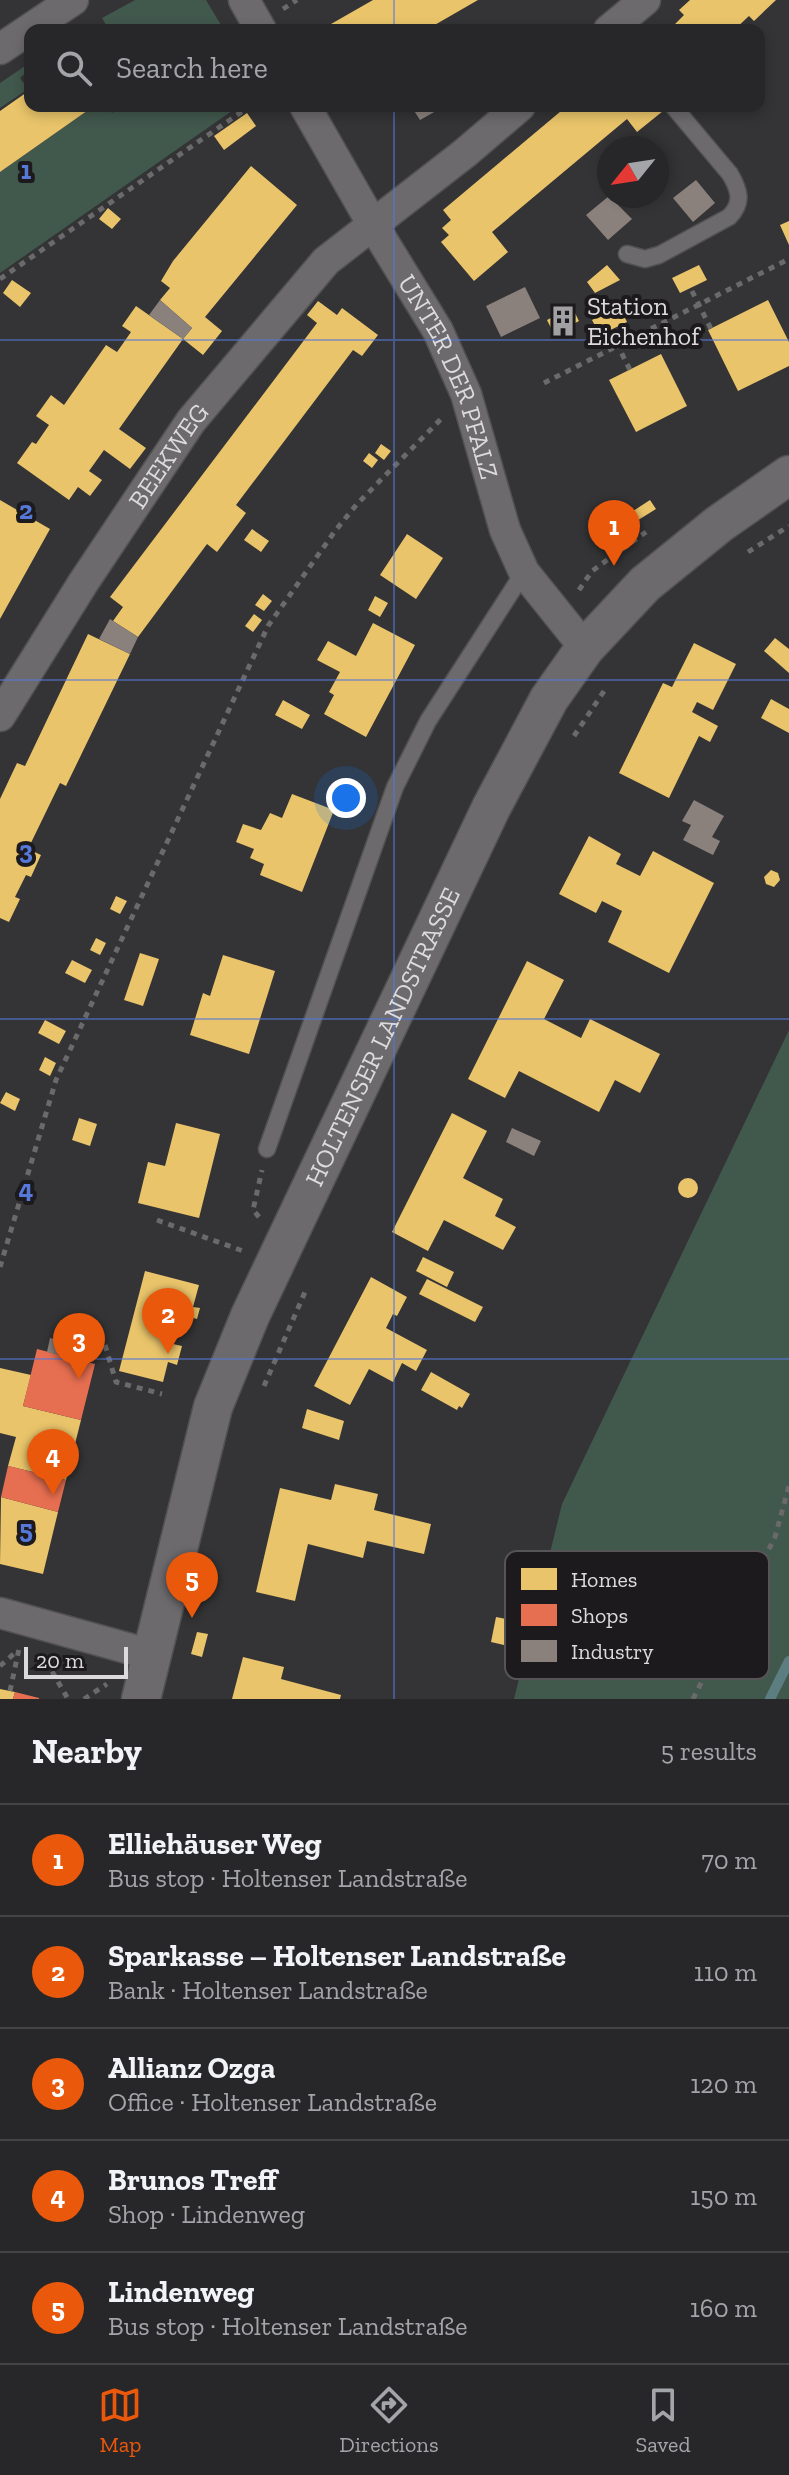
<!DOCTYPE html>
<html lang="en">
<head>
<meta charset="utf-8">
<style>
	:root { --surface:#272628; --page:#2f2e30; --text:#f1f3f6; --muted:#a4a5a8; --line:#434345; --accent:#ea580c }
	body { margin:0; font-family:"Zilla Slab",serif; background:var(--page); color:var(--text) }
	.compass { position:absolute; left:597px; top:136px; width:72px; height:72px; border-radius:50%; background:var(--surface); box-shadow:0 4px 12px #0003; rotate:240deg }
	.scale { position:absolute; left:24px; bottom:20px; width:104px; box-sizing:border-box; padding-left:8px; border:4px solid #dcdadc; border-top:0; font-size:22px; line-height:28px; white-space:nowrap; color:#dcdadc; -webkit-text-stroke:6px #1c1a1c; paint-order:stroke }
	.you { position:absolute; left:346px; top:798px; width:28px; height:28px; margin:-20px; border:6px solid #fff; border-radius:50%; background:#1a73e8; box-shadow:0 0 0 12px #1a73e833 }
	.badge { display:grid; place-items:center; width:52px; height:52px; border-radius:50%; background:var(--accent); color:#fff; font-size:26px; font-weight:700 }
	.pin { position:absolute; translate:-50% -66px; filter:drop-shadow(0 2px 4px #0008) }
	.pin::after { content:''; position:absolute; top:42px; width:28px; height:24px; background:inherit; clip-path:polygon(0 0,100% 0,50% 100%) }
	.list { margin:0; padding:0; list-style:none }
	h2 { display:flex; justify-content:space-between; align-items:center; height:104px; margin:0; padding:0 32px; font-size:34px }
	h2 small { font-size:26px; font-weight:400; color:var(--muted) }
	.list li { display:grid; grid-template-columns:52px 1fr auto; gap:24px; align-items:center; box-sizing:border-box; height:112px; padding:0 32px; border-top:2px solid var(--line) }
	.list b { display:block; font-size:30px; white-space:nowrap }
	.list p { margin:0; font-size:26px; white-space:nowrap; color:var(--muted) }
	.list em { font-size:26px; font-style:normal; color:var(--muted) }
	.icon { flex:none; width:44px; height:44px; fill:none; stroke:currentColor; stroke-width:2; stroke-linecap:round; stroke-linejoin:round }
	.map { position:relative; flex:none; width:789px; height:1699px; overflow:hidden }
	.search { position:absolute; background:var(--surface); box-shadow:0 4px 12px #0003; left:24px; right:24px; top:24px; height:88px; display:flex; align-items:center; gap:20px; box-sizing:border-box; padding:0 28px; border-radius:16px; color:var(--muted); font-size:30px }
	.sheet { height:664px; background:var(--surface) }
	nav { display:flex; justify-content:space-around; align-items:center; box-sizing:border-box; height:112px; border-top:2px solid var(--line); background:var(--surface); font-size:22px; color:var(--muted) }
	nav a { display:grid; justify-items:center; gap:4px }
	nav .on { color:var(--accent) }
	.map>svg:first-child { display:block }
	.green { fill:#41584d }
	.homes { fill:#e9c46a }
	.shops { fill:#e76f51 }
	.industry { fill:#8a817c }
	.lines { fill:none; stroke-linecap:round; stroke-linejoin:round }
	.stream { stroke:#5d7e81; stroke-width:10 }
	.service-casing { stroke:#525152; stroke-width:19 }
	.minor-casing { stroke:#525152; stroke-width:33 }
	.tertiary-casing { stroke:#525152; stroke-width:41 }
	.path { stroke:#6b6a6b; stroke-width:5; stroke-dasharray:6 6; stroke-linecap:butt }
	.service { stroke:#6c6a6c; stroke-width:16 }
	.minor { stroke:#6c6a6c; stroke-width:30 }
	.tertiary { stroke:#6c6a6c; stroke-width:38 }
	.grid { fill:none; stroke:#5678d9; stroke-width:2; stroke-opacity:0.55 }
	.labels { text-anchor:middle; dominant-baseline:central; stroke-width:8; stroke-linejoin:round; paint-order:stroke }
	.poi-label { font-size:26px; fill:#dcdadc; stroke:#1c1a1c; text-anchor:start }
	.street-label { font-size:26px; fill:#dcdadc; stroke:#1c1a1c }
	.key { fill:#1c1a1c; stroke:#565456; stroke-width:2 }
	.key-label { font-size:22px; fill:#dcdadc }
	.grid-label { font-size:26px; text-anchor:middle; font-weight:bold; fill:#5678d9; stroke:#1c1a1c; stroke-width:8; stroke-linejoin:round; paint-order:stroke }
</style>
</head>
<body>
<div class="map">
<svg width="789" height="1699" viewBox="0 0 789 1699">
	<rect width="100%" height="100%" fill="#343335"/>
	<path class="green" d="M135,0H206L224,30H153L148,24L140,30H109L102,18Z
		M25,66L28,71L20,78L28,89L0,108V83Z
		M94,106H108L112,113L122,106H239L0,273V172Z
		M789,1030V1699H514L562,1504Z"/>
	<path class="homes" d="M373,0H478L426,30H334L331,24Z
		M690,0H776L754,21L749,16L734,30H669L684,15L679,10Z
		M30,90V106H94L0,172V111Z
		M567,106H659L663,111L637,132L627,119L492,232L508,252L474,281L441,242L449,235L442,228L451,220L443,210Z
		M247,113L256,126L224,150L214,136Z
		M251,166L297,205L205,317L222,331L203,355L183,339L192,328L160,300L170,288L161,281L173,261Z
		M108,208L121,219L112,229L99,219Z
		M789,221V245L780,225Z
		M607,265L620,280L595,293L587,282Z
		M699,265L707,280L680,293L672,278Z
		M12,280L31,293L20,307L3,293Z
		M768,300L789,342V366L738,391L708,330Z
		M318,301L337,315L342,308L378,335L362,356L353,350L236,505L246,513L217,552L207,544L138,637L113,621L123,607L110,597L317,323L307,315Z
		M136,306L183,339L119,429L146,448L130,469L104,450L89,471L102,480L90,496L78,487L69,500L17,463L32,442L36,444L49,425L36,416L51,395L64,405L106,345L117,352L131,332L122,326Z
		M619,306L627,322L600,335L592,320Z
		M572,307L579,321L554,334L547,320Z
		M661,354L687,406L636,432L609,380Z
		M381,444L391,451L384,460L375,453Z
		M369,453L378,460L372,468L363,461Z
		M0,500L50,529L0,619Z
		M650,500L656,509L635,522L630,513Z
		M252,529L269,541L261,552L244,540Z
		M407,534L443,558L416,599L380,575Z
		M263,594L272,601L264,611L255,605Z
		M375,596L388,603L380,617L368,610Z
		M254,614L262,620L253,632L245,626Z
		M373,623L415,645L366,737L324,714L334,695L329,692L340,672L317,660L328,641L356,656Z
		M88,634L130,654L66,786L60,783L28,849L41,855L31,877L26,875L15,897L20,899L9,922L0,918V799L17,763L25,766Z
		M775,638L789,649V673L764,651Z
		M694,643L736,664L713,710L697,702L692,712L718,726L710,742L699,736L669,798L619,773L663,683L672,687Z
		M771,699L789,709V733L761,718Z
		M283,700L310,715L302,729L275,715Z
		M292,794L334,810L302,892L260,875L264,864L250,858L254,849L236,842L243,824L261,830L270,813L282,818Z
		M589,836L621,854L616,864L640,876L653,851L714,883L669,973L608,942L622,911L602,901L596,913L559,894Z
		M771,870L778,873L780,880L774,887L766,884L764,877Z
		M116,896L127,901L120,914L110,909Z
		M96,938L106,943L100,955L90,950Z
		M140,953L159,959L143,1006L124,1000Z
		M223,955L275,971L249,1054L190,1035L203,993L210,996Z
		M72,960L92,970L85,983L65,973Z
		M527,961L564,980L544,1019L581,1038L590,1019L660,1054L640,1093L615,1080L599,1112L519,1071L505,1098L468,1079Z
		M45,1020L66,1031L59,1044L38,1033Z
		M45,1057L56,1063L50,1076L39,1070Z
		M6,1092L20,1099L15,1111L0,1103Z
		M452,1113L487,1131L463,1178L503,1199L495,1216L516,1227L503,1250L444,1220L428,1251L392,1232Z
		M79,1118L97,1124L90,1146L72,1140Z
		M176,1123L220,1134L199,1218L138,1203L148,1162L165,1166Z
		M678 1188a10 10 0 1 1 20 0a10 10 0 1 1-20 0Z
		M423,1257L454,1272L447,1287L416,1271Z
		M145,1271L199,1285L193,1307L200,1308L197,1319L180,1314L173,1344L182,1346L177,1365L168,1362L163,1382L119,1371Z
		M371,1277L407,1297L397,1316L393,1314L386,1328L427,1350L416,1371L402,1363L393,1382L369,1369L350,1405L314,1386Z
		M427,1279L483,1307L475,1322L419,1294Z
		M0,1368L31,1375L23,1406L81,1420L66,1480L8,1466L16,1437L0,1433Z
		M431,1372L470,1394L462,1408L459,1406L457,1410L421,1390Z
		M307,1409L344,1421L339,1440L302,1428Z
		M335,1484L378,1494L374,1510L431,1524L424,1554L367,1541L363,1558L308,1544L295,1601L256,1592L280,1488L331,1500Z
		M1,1497L58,1512L43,1574L0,1564Z
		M496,1617L511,1620L504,1645L491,1642Z
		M197,1632L208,1634L202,1657L191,1654Z
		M243,1657L284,1667L281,1679L341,1695L340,1699H232Z
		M0,1689L15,1692L13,1699H0Z"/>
	<path class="shops" d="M37,1349L95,1364L81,1420L23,1406Z
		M8,1466L66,1480L58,1512L1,1497Z
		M15,1692L39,1698V1699H13Z"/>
	<path class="industry" d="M411,106H445L420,120Z
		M696,180L715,203L693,222L673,198Z
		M609,196L632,219L608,240L586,215Z
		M525,287L540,318L501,337L486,306Z
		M160,300L192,328L183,339L149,315Z
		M110,619L138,637L130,654L99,639Z
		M694,800L724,816L712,837L720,841L713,855L683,840L691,825L682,821Z
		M512,1128L541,1141L534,1156L506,1142Z
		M50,1338L93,1349L90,1362L47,1352Z"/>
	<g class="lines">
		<path class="stream" d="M770,1699L789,1661"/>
		<g class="service-casing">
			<path id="service" d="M627,254L645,259L659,255L729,217C743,203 740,191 730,174L673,106
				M267,1149L395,787L428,721L524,572"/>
		</g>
		<g class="minor-casing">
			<g id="minor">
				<path d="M244,0L261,30"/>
				<path d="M609,30L645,0"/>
				<path d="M0,49L73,0"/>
				<path id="s1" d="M305,106L373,225L438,331L466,394L505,530L524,572L585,648"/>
				<path id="s2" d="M0,716L83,583L191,421L326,261L465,153L520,106"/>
				<path d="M0,1613L152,1655"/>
			</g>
		</g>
		<g class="tertiary-casing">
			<g id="tertiary">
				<path id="s3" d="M141,1699L213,1407L250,1316L491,808L549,699L585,648L645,584L719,524L789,475"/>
			</g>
		</g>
		<path class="path" d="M283,9L297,0
			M0,279L250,106
			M692,291L711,329
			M611,332L630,370
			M544,383L789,259
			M748,552L789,526
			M579,590L592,571L646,532
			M574,736L606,688
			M259,1217L253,1210L262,1170
			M157,1220L243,1251
			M0,1267L56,1080L268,626L335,531L357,504L441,419
			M105,1345L116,1382L162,1394
			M264,1386L305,1292
			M46,1661L68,1699
			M0,1666L18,1650
			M10,1691L19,1649
			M84,1699L107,1684
			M693,1699L775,1537L789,1486"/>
		<use href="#service" class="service"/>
		<use href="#minor" class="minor"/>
		<use href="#tertiary" class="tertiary"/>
	</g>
	<path class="grid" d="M394,0V30M394,106V1699M0,340H789M0,680H789M0,1019H789M0,1359H789"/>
	<defs>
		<g id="building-bare" transform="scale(2.4)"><path d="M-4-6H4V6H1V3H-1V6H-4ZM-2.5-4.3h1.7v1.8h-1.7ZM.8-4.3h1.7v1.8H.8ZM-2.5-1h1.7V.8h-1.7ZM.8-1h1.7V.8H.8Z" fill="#a1a0a2" stroke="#1c1a1c" stroke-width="2.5" paint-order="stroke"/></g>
	</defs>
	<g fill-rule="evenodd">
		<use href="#building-bare" x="563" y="321"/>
	</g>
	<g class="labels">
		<g class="poi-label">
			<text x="587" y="306">Station<tspan x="587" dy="30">Eichenhof</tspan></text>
		</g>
		<g class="street-label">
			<text stroke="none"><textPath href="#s1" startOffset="308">UNTER DER PFALZ</textPath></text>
			<text stroke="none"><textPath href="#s2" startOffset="310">BEEKWEG</textPath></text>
			<text stroke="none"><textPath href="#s3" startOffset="708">HOLTENSER LANDSTRASSE</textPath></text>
		</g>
	</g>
	<rect x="505" y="1551" width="264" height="128" rx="12" class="key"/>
	<rect x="521" y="1568" width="36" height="22" fill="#e9c46a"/>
	<rect x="521" y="1604" width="36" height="22" fill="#e76f51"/>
	<rect x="521" y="1640" width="36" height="22" fill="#8a817c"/>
	<g class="key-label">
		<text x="571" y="1587">Homes</text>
		<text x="571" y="1623">Shops</text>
		<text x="571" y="1659">Industry</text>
	</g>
	<g class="grid-label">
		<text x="26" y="179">1</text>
		<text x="26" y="519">2</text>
		<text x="26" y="859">3</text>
		<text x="26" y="1198">4</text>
		<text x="26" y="1538">5</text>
	</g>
</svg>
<svg class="compass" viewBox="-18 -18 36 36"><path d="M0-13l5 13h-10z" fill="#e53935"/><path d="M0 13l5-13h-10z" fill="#a4a5a8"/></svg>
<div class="scale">20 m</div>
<div class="you"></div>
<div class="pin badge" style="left:614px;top:566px">1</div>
<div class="pin badge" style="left:168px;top:1354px">2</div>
<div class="pin badge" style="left:79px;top:1379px">3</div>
<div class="pin badge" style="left:53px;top:1495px">4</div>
<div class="pin badge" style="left:192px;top:1618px">5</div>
<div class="search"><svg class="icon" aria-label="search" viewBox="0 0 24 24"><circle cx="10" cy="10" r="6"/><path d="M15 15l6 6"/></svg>Search here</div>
</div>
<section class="sheet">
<h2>Nearby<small>5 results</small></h2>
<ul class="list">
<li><span class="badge">1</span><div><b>Elliehäuser Weg</b><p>Bus stop · Holtenser Landstraße</p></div><em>70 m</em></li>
<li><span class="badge">2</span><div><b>Sparkasse – Holtenser Landstraße</b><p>Bank · Holtenser Landstraße</p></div><em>110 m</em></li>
<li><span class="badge">3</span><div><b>Allianz Ozga</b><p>Office · Holtenser Landstraße</p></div><em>120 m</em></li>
<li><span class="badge">4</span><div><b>Brunos Treff</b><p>Shop · Lindenweg</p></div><em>150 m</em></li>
<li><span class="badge">5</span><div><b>Lindenweg</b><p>Bus stop · Holtenser Landstraße</p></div><em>160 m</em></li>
</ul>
</section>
<nav>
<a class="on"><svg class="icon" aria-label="map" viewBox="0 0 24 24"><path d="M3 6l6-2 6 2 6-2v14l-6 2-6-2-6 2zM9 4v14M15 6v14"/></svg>Map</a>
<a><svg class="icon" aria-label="directions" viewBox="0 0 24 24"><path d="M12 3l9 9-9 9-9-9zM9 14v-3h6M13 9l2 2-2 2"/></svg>Directions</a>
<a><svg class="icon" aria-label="saved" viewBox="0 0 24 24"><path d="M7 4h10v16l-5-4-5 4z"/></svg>Saved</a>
</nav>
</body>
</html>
